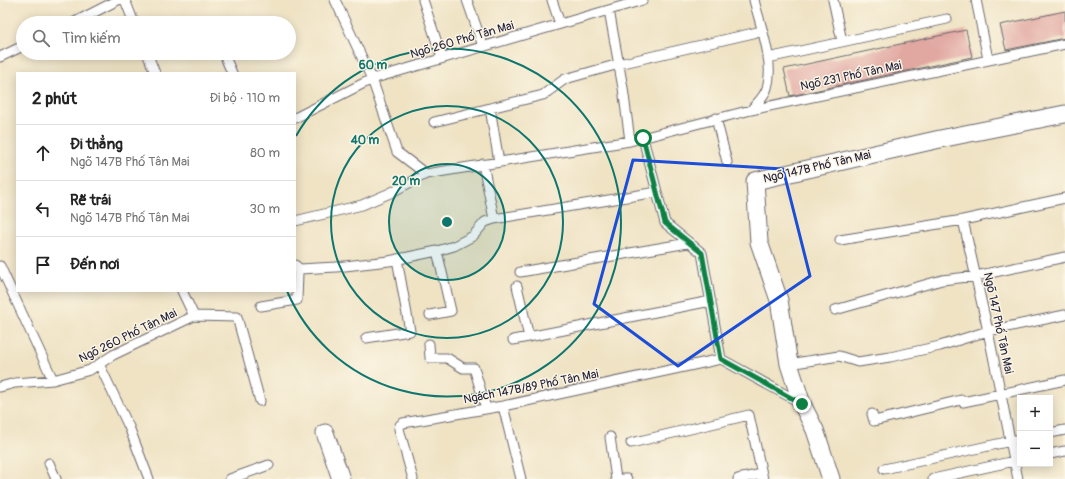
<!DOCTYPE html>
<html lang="vi">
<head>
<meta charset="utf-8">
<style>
	:root { --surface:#fff; --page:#f6f6f6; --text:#222; --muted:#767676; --line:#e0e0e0 }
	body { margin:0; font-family:Pangolin,sans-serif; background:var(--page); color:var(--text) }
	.controls { position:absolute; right:12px; bottom:12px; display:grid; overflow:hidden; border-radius:0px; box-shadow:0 2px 10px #0003 }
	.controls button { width:36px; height:36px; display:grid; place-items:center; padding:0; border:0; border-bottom:1px solid var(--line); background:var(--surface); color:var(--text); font:20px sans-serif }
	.stop { position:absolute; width:12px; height:12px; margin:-9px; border:3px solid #0b8043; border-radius:50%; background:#fff }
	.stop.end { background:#0b8043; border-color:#fff; box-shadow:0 1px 4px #0008 }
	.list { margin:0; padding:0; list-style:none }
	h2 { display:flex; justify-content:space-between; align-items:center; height:52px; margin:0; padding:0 16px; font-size:17px }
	h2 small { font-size:13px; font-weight:400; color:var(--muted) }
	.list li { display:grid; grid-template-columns:26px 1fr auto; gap:12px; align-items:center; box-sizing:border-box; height:56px; padding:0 16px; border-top:1px solid var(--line) }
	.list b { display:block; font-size:15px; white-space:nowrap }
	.list p { margin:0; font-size:13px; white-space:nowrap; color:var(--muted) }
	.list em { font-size:13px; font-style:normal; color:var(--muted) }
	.icon { flex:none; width:22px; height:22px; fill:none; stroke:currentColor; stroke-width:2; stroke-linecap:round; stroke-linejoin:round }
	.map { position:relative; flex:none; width:1065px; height:479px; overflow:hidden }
	.search { position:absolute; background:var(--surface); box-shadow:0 2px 10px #0003; left:16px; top:16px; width:280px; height:44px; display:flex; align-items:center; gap:10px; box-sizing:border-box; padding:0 14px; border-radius:22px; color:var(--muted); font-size:15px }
	.panel { position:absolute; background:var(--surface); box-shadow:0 2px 10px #0003; left:16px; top:72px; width:280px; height:220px; border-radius:0px }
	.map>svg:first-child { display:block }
	.building { fill:#e1a7a1 }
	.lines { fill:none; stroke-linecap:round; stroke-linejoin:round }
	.service-casing { stroke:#6a666b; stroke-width:11 }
	.minor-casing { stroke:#6a666b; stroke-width:19 }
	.service { stroke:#fff; stroke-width:9 }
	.minor { stroke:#fff; stroke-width:17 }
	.route { stroke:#0b8043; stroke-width:5 }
	.marked { fill:none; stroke:#1d4ed8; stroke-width:3; stroke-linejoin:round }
	.ring { fill:none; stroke:#0f766e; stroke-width:2 }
	.labels { text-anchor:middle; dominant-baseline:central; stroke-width:3; stroke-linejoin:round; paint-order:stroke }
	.street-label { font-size:12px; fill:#22223b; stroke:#fcf5e5 }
	.centre { fill:#0f766e; stroke:#fcf5e5; stroke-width:2 }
	.ring-label { font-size:12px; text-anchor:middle; font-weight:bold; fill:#0f766e; stroke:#fcf5e5; stroke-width:3; stroke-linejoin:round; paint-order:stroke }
</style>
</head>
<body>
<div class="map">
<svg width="1065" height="479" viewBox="0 0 1065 479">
	<rect width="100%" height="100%" fill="#fcf5e5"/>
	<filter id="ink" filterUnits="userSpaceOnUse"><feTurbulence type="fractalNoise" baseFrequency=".025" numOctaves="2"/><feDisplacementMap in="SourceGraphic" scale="8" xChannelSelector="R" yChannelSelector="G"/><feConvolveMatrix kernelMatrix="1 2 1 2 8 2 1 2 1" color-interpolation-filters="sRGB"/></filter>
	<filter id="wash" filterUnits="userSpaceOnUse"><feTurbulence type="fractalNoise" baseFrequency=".012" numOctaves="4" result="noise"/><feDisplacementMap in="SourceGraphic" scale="16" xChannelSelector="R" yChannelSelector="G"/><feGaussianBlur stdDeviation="0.9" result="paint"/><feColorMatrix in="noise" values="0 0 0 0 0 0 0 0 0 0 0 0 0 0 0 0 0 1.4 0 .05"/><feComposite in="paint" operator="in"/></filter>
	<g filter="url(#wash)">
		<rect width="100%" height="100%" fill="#efe3c4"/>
		<g id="blocks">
			<path class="building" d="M1065,11V38L1006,50L1000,25Z
				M966,30L972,57L790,96L784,69Z"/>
		</g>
	</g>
	<g filter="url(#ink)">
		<use href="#blocks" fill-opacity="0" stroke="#6a666b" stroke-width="1"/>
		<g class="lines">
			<g class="service-casing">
				<path id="service" d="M125,0L134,23
					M335,0L372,79L397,152L426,174L630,141L751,110L1065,44
					M423,0L442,58
					M467,0L483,46
					M552,0L560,24
					M833,0L842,41
					M976,0L988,59
					M609,10L623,88L630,141
					M73,23L118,0
					M147,53L155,73
					M0,57L23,46
					M768,58L947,19
					M226,59L232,73
					M490,108L499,162
					M751,110C757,103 765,96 767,88C775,62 760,25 754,0
					M295,118L372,79L643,0
					M716,118L727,162
					M434,122L543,95L565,79L619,64L762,31
					M643,138L665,223L702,253L721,359L801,403
					M483,164L494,219
					M963,220L988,331L1018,479
					M295,221L362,205L390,193L426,174
					M840,240L963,220L1065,198
					M295,265L300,269L336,267L389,261L437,251L454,246L473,236L485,222L494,219L657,192
					M0,266L53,380
					M520,272L688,243
					M517,286L529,337
					M182,291L194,316
					M261,306L297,300L298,272L300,269
					M835,310L942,280L976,276L1065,257
					M430,315L451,311L437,251
					M366,338L410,331L397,259
					M513,340L711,301
					M429,344L430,358H447L463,368H474L486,408
					M99,364L129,427L149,479
					M789,364L839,356L858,362L890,357L940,346L988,331L1065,315
					M0,387L15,383L53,380L90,370L113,355L194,316L237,317L260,401
					M503,406L521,479
					M872,414L874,421L961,400L963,402L1065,380
					M1050,433L1065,430
					M610,437L616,479
					M631,443L749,415L763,479
					M1050,454L1065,451
					M49,463L56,479
					M884,469L1020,439
					M230,479L269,465
					M413,479L399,429L400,425L403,423L503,406L721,359
					M622,479H627
					M738,479L762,474
					M933,479L1019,460"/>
			</g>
			<g class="minor-casing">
				<path id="minor" d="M325,433L341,479
					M831,479L815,430L802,404L789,364L779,300L759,242L755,181L940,139L1065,114"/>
			</g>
			<use href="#service" class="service"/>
			<use href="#minor" class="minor"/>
		</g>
	</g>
	<g class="lines" filter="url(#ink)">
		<path class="route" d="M643,138L665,223L702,253L721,359L802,404"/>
	</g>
	<path class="marked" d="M633,160L783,169L810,276L678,366L594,304Z"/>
	<circle cx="447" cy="222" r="58" fill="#0f766e" fill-opacity=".12"/>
	<g class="ring">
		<circle cx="447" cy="222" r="58"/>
		<circle cx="447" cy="222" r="116"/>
		<path d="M296 136A174 174 0 1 1 287 291"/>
	</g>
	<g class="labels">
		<g class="street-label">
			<text transform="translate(462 40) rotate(-16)">Ngõ 260 Phố Tân Mai</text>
			<text transform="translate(851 76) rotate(-12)">Ngõ 231 Phố Tân Mai</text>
			<text transform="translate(817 167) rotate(-13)">Ngõ 147B Phố Tân Mai</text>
			<text transform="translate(998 323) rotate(78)">Ngõ 147 Phố Tân Mai</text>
			<text transform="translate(128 336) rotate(-26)">Ngõ 260 Phố Tân Mai</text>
			<text transform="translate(531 387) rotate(-11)">Ngách 147B/89 Phố Tân Mai</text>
		</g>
	</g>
	<circle cx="447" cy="222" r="6" class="centre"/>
	<g class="ring-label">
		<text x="373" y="69">60 m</text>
		<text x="365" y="144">40 m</text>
		<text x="406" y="185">20 m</text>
	</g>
</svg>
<div class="controls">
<button>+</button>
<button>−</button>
</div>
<div class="stop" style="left:643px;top:138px"></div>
<div class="stop end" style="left:802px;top:404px"></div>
<div class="search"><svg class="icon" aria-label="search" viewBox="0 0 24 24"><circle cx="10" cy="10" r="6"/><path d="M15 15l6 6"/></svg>Tìm kiếm</div>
<section class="panel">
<h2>2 phút<small>Đi bộ · 110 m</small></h2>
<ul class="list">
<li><svg class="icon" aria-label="ahead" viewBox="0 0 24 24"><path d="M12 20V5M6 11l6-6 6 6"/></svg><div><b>Đi thẳng</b><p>Ngõ 147B Phố Tân Mai</p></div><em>80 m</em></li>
<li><svg class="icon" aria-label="left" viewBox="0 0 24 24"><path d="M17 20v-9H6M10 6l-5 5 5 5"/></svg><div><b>Rẽ trái</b><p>Ngõ 147B Phố Tân Mai</p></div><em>30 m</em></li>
<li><svg class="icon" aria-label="arrive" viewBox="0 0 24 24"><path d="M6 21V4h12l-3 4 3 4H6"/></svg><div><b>Đến nơi</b></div></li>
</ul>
</section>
</div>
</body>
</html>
